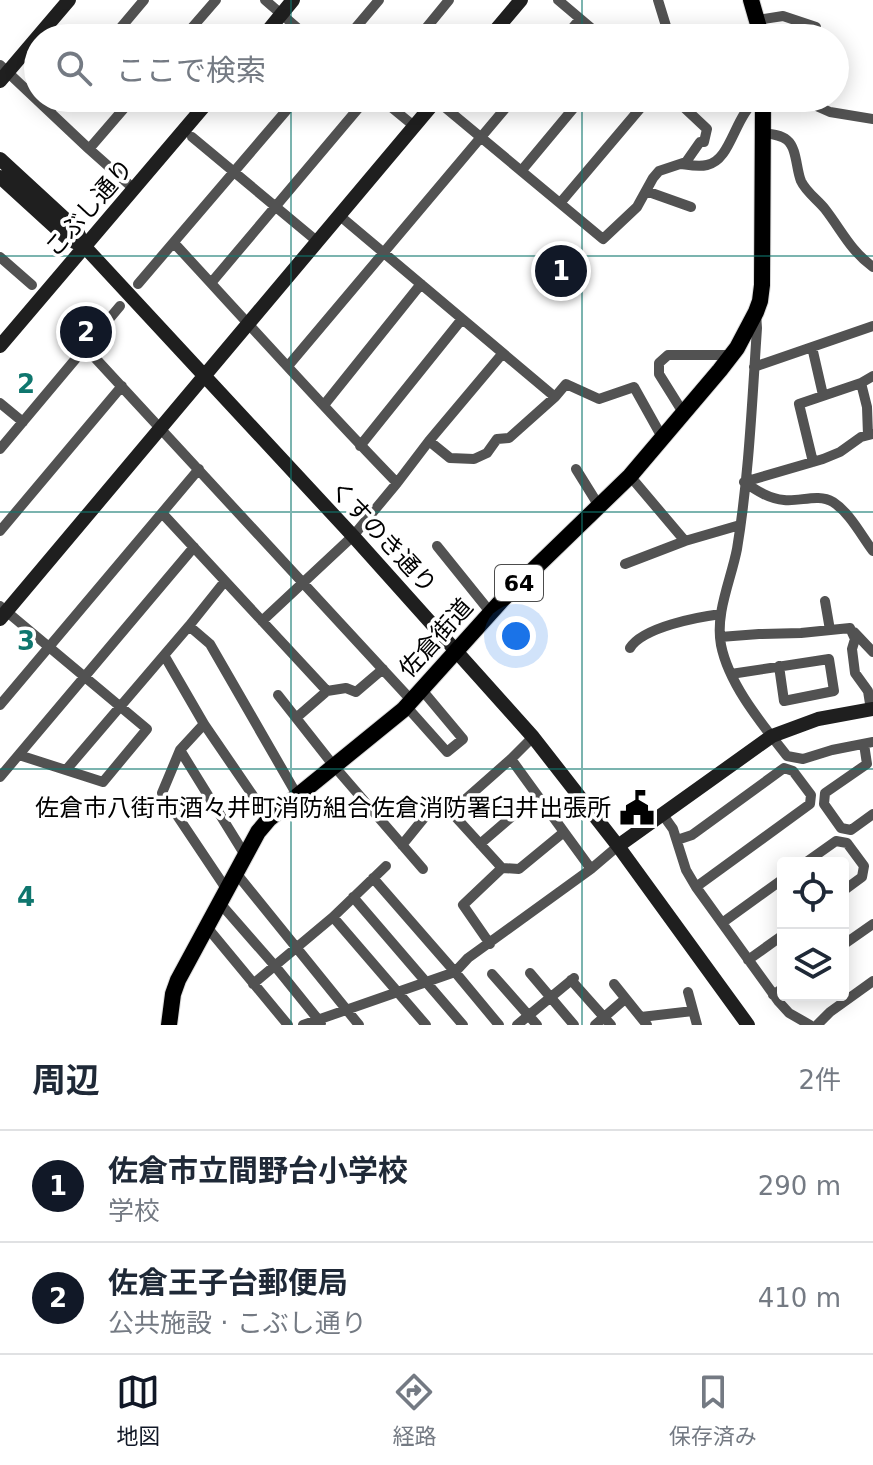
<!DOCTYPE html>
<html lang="ja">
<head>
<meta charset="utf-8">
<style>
	:root { --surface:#fff; --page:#f6f6f7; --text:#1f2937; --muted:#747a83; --line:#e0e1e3; --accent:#111827 }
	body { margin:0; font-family:"DejaVu Sans","Noto Sans JP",sans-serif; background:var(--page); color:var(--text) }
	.controls { position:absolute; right:24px; bottom:24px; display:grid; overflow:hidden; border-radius:8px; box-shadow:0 4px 20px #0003 }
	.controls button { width:72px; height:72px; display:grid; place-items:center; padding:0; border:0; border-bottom:2px solid var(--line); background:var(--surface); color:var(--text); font:40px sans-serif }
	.you { position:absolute; left:516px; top:636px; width:28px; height:28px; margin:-20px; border:6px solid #fff; border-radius:50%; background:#1a73e8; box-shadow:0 0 0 12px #1a73e833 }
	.badge { display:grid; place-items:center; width:52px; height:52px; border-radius:50%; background:var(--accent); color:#fff; font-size:26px; font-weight:700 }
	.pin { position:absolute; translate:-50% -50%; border:4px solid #fff; box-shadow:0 2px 8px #0006 }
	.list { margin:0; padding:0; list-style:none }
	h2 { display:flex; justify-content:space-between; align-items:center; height:104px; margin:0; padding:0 32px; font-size:34px }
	h2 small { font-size:26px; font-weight:400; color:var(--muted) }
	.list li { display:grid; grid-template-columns:52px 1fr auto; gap:24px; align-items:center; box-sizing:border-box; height:112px; padding:0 32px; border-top:2px solid var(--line) }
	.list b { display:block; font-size:30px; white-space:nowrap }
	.list p { margin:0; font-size:26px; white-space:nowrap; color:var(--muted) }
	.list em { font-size:26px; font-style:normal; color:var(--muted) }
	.icon { flex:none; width:44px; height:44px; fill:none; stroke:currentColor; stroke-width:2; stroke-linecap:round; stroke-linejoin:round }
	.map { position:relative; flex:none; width:873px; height:1025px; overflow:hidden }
	.search { position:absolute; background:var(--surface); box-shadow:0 4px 20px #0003; left:24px; right:24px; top:24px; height:88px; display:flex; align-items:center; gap:20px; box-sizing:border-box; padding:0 28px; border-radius:44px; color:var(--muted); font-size:30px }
	.sheet { height:328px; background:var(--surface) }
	nav { display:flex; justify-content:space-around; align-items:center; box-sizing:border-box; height:112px; border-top:2px solid var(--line); background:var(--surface); font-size:22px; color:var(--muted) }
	nav a { display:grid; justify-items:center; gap:4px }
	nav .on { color:var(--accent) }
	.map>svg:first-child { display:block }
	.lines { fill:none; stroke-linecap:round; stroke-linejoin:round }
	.primary-casing { stroke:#dbdbdb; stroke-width:18 }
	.street { stroke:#525252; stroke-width:10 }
	.secondary { stroke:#1f1f1f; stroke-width:14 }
	.primary { stroke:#000; stroke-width:16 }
	.grid { fill:none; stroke:#0f766e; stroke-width:2; stroke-opacity:0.55 }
	.labels { text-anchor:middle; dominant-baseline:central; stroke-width:7; stroke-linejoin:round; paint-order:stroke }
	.shield { fill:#fff; stroke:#4c4c4c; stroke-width:2 }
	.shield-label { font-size:22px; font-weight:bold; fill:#000 }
	.street-label { font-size:24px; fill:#000; stroke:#fff }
	.poi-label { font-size:24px; fill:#000; stroke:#fff; text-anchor:end }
	.grid-label { font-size:26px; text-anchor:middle; font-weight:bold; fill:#0f766e; stroke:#fff; stroke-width:7; stroke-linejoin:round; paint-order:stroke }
</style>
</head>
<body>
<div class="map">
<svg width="873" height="1025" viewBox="0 0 873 1025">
	<rect width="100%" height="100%" fill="#fff"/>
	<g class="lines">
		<g class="primary-casing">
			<path id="primary" d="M751,0L762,38
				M169,1025L173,994L178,980L258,832L269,819L403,710L503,599L630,476L720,370L737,348L756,312L760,301L762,285L763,98"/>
		</g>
		<path class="street" d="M265,0L309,38
			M558,0L603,38
			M658,0L666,26L676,38
			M757,20L783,16L816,27
			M112,38L144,0
			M183,38L216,0
			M347,38L379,0
			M418,38L449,0
			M564,38L580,19
			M0,65L89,149L134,189
			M380,98L414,126
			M436,100L603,239L637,207L653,178L659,171L686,162L700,142H704L707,129L674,98
			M805,101L830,112L873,119
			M49,111L60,98
			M763,133C771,134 781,135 787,140C797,148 796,169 801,181C806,192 818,200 825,209C842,231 850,250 873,267
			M192,137L318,242
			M89,149L133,98
			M681,164C689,165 698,167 707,165C732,160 734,114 759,98
			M522,170L582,98
			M646,191L691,207
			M561,202L649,98
			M340,216L555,397
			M174,243C248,323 321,405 397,483
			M0,257L32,285
			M211,283L367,98
			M138,284L297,98
			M756,314L757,328C752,402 749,476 737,549C731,580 715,613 721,645C729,685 762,724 787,756L803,759L832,750L873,742
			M85,347L412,701
			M812,347L823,395
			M288,366L514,98
			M754,367L873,326
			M861,383L873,376
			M0,403L23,422
			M324,405L421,284
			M684,414L659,374V363L668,355H731
			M429,441L450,458L474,459L487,453L497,439L509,438L555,397L566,384L599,399L634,387L663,439
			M360,446L462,319
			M0,449L120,306
			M813,462L799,404L861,383L867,407L868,435
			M576,469L599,506
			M630,476L685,541
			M744,482C756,490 769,499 784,500C800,502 818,493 833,502C850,513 861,535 873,551
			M744,482L823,459L840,452L861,437L872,434
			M162,513L327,691L346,688L356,692L383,669
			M0,531L122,386
			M437,546L491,613
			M625,564L685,541L740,525
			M825,601L830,630
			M0,606L147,729L103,782L19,755
			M262,621L353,536L397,483L429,441L503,353
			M189,626L210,644L297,795
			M854,632L873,652
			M720,637L759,634L801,633L850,628L855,639L852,649L855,673L868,691L871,710
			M630,648C643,627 698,617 721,614
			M164,655L204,724L269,819
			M731,674L829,659L834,691L784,701L779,666
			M278,695L334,766L423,869
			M0,705L199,469
			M406,706L447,752L463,739L422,690
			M296,718L327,691
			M204,724L180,750L162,793L227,890
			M864,744L867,764L825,793L824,804L841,828L851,830L873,814
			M180,750L245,855
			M511,759L564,832
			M66,770L189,626L225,581
			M0,777L194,547
			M663,815L673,829L686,870L696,887L779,1002L789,1013L810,1025
			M677,840L692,835L784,768L793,771L811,795L810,804L696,887
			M480,844L537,795
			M402,845L428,813
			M805,863L836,841L847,843L864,866L862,877L843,891
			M502,868L519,869L564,832L591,869
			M236,873L359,1025
			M373,878L455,972L499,1025
			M353,897L463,1025
			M219,902L275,966L321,1023
			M333,917L426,1025
			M722,923L783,879
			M206,926L288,1025
			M490,944L463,905L502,868L451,812L511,759L533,737
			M843,945L873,924
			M748,960L783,935
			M530,973L574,1025
			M492,974L537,1025
			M571,980L611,1025
			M253,984L333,917L386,866
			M614,984L647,1025
			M688,992L697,1025
			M773,995L783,988
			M641,1017L693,1011
			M303,1025L455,972L468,958L591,869L618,846
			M517,1025L574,978
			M595,1025L625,999
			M817,1025L830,1012L873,981"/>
		<path class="secondary" d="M262,38L293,0
			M489,38L521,0
			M0,81L69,0
			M0,159L76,229L84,246L353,536L533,737L618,846L748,1025
			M0,177L68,239L84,246
			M0,346L211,98
			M0,619L438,98
			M618,846L772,736L818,719L873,709"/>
		<use href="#primary" class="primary"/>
	</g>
	<path class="grid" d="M291,0V38M582,0V38M291,98V1025M582,98V1025M0,256H873M0,512H873M0,769H873"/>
	<defs>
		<g id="civic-bare" transform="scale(2.76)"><path d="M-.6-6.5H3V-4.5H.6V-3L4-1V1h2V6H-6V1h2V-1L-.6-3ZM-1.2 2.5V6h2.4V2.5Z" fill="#000" stroke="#fff" stroke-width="2.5" paint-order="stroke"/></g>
	</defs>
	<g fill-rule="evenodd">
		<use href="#civic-bare" x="637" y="808"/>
	</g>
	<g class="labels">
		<rect class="shield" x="495" y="565" width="48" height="36" rx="6"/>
		<g class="shield-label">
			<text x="519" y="583">64</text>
		</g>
		<g class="street-label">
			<text transform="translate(89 208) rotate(-49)">こぶし通り</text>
			<text transform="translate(383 537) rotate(47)">くすのき通り</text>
			<text transform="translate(436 638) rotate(-48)">佐倉街道</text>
		</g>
		<g class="poi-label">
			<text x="611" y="808">佐倉市八街市酒々井町消防組合佐倉消防署臼井出張所</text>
		</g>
	</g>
	<g class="grid-label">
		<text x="26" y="393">2</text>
		<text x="26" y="650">3</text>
		<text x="26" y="906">4</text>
	</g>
</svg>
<div class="controls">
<button><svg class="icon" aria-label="locate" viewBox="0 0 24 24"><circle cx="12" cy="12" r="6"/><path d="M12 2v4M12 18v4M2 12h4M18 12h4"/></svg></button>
<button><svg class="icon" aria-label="layers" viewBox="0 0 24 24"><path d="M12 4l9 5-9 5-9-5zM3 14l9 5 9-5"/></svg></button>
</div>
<div class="you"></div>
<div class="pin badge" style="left:561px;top:271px">1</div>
<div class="pin badge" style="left:86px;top:332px">2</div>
<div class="search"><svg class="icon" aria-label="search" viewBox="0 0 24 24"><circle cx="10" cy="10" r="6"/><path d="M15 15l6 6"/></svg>ここで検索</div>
</div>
<section class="sheet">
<h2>周辺<small>2件</small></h2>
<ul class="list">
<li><span class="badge">1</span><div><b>佐倉市立間野台小学校</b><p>学校</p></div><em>290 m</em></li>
<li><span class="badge">2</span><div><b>佐倉王子台郵便局</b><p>公共施設 · こぶし通り</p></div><em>410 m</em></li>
</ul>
</section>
<nav>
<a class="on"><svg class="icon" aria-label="map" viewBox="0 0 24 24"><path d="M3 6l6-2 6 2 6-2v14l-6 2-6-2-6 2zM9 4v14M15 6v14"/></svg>地図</a>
<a><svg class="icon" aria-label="directions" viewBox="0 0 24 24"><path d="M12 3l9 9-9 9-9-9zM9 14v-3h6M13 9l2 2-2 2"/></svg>経路</a>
<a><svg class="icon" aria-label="saved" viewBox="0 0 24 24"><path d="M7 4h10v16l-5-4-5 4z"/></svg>保存済み</a>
</nav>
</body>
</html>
